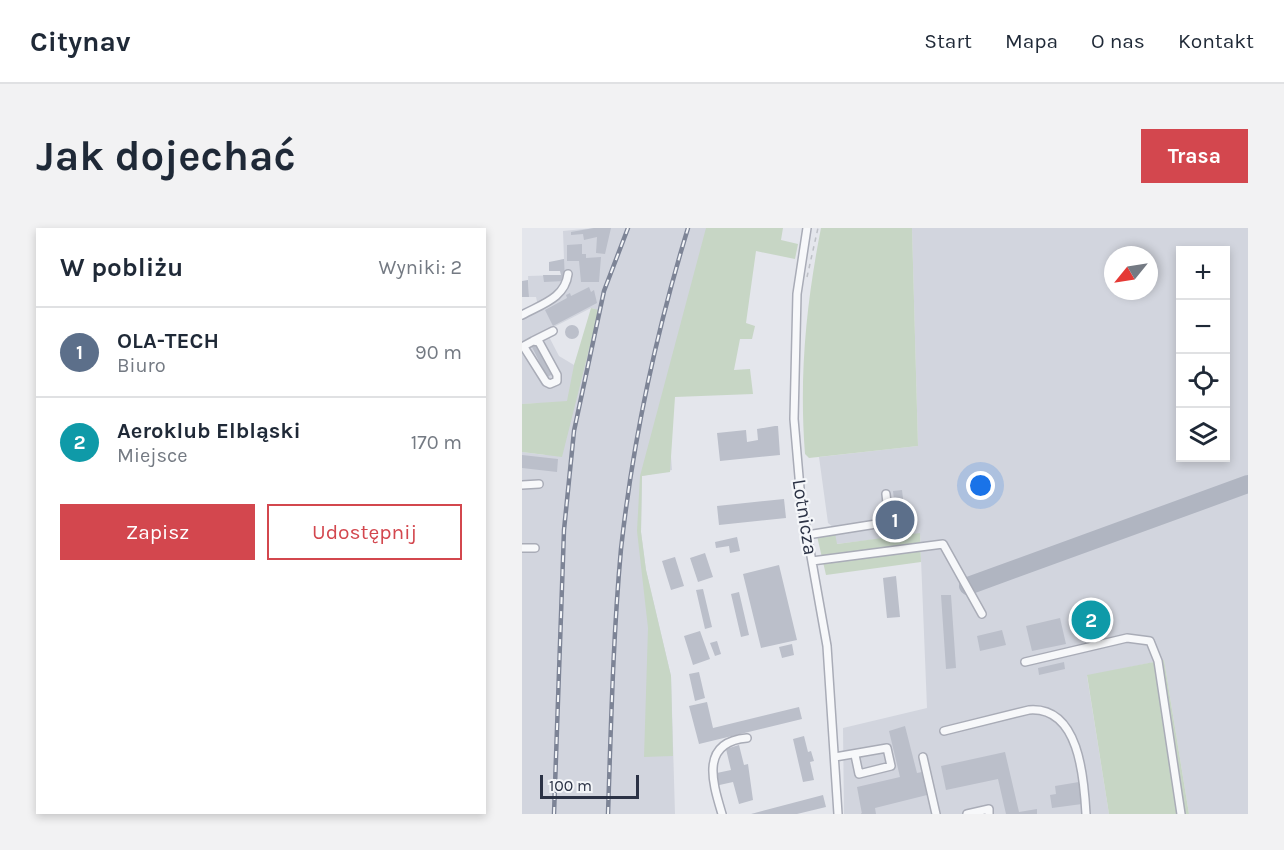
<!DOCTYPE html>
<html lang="pl">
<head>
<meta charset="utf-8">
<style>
	:root { --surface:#fff; --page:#f2f2f3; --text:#1f2937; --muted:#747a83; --line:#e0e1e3; --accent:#d3474e }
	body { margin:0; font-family:Karla,sans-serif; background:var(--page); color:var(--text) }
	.controls { position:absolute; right:18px; top:18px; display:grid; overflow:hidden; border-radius:0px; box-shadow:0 3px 9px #0003 }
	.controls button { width:54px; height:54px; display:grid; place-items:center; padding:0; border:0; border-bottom:2px solid var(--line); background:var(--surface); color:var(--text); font:30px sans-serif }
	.compass { position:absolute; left:582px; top:18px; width:54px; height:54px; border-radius:50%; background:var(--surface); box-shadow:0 3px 9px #0003; rotate:240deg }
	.scale { position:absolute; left:18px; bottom:15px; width:99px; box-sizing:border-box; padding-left:6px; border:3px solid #2b3245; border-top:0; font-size:16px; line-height:21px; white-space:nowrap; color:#2b3245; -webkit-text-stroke:4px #f4f6f9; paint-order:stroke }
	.you { position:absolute; left:459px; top:258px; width:21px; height:21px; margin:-15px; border:4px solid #fff; border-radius:50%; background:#1a73e8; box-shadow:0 0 0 9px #1a73e833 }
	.badge { display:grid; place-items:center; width:39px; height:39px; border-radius:50%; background:var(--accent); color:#fff; font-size:20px; font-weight:700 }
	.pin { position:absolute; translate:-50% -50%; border:3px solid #fff; box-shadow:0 2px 6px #0006 }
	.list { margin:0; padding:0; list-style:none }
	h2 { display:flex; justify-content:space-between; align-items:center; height:78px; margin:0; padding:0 24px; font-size:26px }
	h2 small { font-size:20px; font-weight:400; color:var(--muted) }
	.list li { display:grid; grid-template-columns:39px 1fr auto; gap:18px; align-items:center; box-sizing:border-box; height:90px; padding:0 24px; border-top:2px solid var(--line) }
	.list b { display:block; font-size:22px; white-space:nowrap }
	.list p { margin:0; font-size:20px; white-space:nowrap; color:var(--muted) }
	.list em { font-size:20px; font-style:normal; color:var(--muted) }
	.actions { display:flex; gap:12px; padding:18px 24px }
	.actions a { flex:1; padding:14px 0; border:2px solid var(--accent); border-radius:0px; text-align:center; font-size:21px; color:var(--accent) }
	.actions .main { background:var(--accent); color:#fff }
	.icon { flex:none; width:33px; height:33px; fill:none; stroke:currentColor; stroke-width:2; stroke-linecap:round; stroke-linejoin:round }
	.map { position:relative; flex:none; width:726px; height:586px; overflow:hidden; border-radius:0px }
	header { display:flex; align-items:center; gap:36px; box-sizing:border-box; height:84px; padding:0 30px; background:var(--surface); border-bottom:2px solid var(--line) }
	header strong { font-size:28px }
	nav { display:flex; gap:33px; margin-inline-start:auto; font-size:21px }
	.intro { display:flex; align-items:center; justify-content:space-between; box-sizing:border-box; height:144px; padding:0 36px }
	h1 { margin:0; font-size:42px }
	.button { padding:15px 27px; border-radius:0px; background:var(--accent); color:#fff; font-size:21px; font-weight:700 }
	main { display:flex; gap:36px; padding:0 36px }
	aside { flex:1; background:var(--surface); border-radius:0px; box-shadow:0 3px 9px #0003 }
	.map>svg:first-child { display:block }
	.built { fill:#d2d5de; fill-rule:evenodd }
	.green { fill:#c7d6c5 }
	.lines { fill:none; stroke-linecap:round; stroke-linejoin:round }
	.taxiway { stroke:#b0b5c1; stroke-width:18 }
	.building { fill:#bbbfca }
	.minor-casing { stroke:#a9acb7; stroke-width:10 }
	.path { stroke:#bec1c7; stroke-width:1.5; stroke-dasharray:4.5 4.5; stroke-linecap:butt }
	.minor { stroke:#f7f8fa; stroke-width:7 }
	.rail-casing { stroke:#7d8496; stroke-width:4.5 }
	.rail { stroke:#f4f6f9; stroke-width:2; stroke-dasharray:7; stroke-linecap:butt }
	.labels { text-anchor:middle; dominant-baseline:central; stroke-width:4.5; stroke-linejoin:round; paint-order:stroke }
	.street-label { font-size:20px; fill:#2b3245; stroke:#f4f6f9 }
</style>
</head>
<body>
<header>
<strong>Citynav</strong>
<nav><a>Start</a><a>Mapa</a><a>O nas</a><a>Kontakt</a></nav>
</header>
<div class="intro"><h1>Jak dojechać</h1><a class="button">Trasa</a></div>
<main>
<aside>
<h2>W pobliżu<small>Wyniki: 2</small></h2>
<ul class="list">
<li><span class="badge" style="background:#5c6f8a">1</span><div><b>OLA-TECH</b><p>Biuro</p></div><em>90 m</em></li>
<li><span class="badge" style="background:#0f9aa8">2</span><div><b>Aeroklub Elbląski</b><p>Miejsce</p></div><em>170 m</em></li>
</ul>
<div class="actions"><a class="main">Zapisz</a><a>Udostępnij</a></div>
</aside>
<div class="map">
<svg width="726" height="586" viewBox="0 0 726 586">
	<rect width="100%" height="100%" fill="#e4e6ec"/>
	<path class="built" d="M72,0H191L156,126L148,215L150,242L120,248L119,304L124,342L149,448L153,586H0V224L23,227L45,174L0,176V87L16,78L14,69H7L6,48L39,47L38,32L42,31L41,3ZM69,80L73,81L52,137L37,128L24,103Z
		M390,0H726V586H667L642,432L565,448L587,586H322L321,500L405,480L398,306L314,316L312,300L306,295L297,229L396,218ZM658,22H704V230H658ZM591,27H627V63H591Z"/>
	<path class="green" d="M184,0H261L259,12L276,16L273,31L234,23L224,95L233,98L230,111H218L212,142L228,141L231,166L153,169L148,244L120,248L119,304L124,342L149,448L151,528L122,529L126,400L115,303L118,248Z
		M299,0H390L396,218L287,230L283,226C277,149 284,76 299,0Z
		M69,80L77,82L40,229L0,224V176L45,173L52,137Z
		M313,305L315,316L398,305L399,334L304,347L295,308Z
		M642,432L667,586H587L565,447Z"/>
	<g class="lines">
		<path class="taxiway" d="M446,358L726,256"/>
	</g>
	<path class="building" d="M72,0H89L83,26L74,25L75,9L62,12L61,6L49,7V4Z
		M60,16V26H64V30L79,29L77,54H59L57,33H45V17Z
		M42,31L43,53L22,54L21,47H39L38,43H27V34Z
		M6,52L7,69H0V53Z
		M67,59L69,64L72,62L75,75L31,98L23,82L45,70L44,67L48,65L49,68Z
		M43 104a7 7 0 1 1 14 0a7 7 0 1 1-14 0Z
		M16,116L31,146L25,149L10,119Z
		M253,198H256L258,227L198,233L195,205L224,202L225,214L236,212L235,201Z
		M0,227L36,231L35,244L0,240Z
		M380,262L384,297L375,298L371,263Z
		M262,271L264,290L197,297L195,278Z
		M215,309L218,323L208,325L207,318L194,320L193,314Z
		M183,325L191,349L176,354L168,330Z
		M153,329L162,358L149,362L140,333Z
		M257,337L275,412L239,420L221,346Z
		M374,348L378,389L365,390L361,350Z
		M181,361L190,399L183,401L174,362Z
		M217,364L227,407L219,409L209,366Z
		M419,367H429L434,440L424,441Z
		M574,375L579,407L564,410L559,378Z
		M538,390L544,416L510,423L504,398Z
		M480,402L484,417L458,423L455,408Z
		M178,403L188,431L171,437L162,408Z
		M195,413L199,426L193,428L188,415Z
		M270,416L272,427L260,430L257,419Z
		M542,434L543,441L517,447L516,440Z
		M177,444L183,470L173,473L167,446Z
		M185,474L191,500L277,479L280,491L177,516L167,478Z
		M383,498L395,545L400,544L405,567L353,580L354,586H340L335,559L378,549L367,503Z
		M282,508L286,524L289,523L292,533L288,534L292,552L281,554L271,511Z
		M217,517L222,537L226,536L231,572L217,576L211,554L193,558L190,546L209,542L204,521Z
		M483,524L497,584L515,581V586H484L476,551L424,562L419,538Z
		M557,554L560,576L530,580L528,567L534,566L533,558Z
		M301,567L304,579L275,586H229Z"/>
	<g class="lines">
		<g class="minor-casing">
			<path id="minor" d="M285,0L275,66L272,191L279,272L305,418L316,586
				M0,87C20,76 43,70 46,46
				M11,113L31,103
				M0,119L11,113L17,114L35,147V153L28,156L24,154L2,119
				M0,257L17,256
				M285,307L367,294L364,266
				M0,320H13
				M290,333L421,316L460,386
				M503,434L605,410L628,413L636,433L659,586
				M422,503L507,482C557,478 562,549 564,586
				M313,529L365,520L369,538L337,546L333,527
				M401,529L414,586
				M200,586C191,556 177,514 225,510
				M445,586L467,581V586"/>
		</g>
		<path class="path" d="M285,49L296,0
			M339,586H340"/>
		<use href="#minor" class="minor"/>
		<g class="rail-casing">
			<path id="rail" d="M32,586L42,302L52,203L82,63L106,0
				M86,586C89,498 91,409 99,321C111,212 134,105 166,0"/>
		</g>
		<use href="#rail" class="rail"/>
	</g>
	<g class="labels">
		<g class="street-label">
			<text transform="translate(283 289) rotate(81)">Lotnicza</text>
		</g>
	</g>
</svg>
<div class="controls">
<button>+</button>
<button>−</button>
<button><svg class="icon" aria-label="locate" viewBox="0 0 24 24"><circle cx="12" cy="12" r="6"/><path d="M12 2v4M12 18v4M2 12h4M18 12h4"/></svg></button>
<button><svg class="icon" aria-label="layers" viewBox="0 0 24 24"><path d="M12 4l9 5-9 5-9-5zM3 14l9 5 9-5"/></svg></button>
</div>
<svg class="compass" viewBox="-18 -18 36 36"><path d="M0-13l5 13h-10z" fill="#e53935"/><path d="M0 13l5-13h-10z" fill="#747a83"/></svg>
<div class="scale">100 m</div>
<div class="you"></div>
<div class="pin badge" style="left:373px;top:292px;background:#5c6f8a">1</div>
<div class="pin badge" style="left:569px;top:392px;background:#0f9aa8">2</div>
</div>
</main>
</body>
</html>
